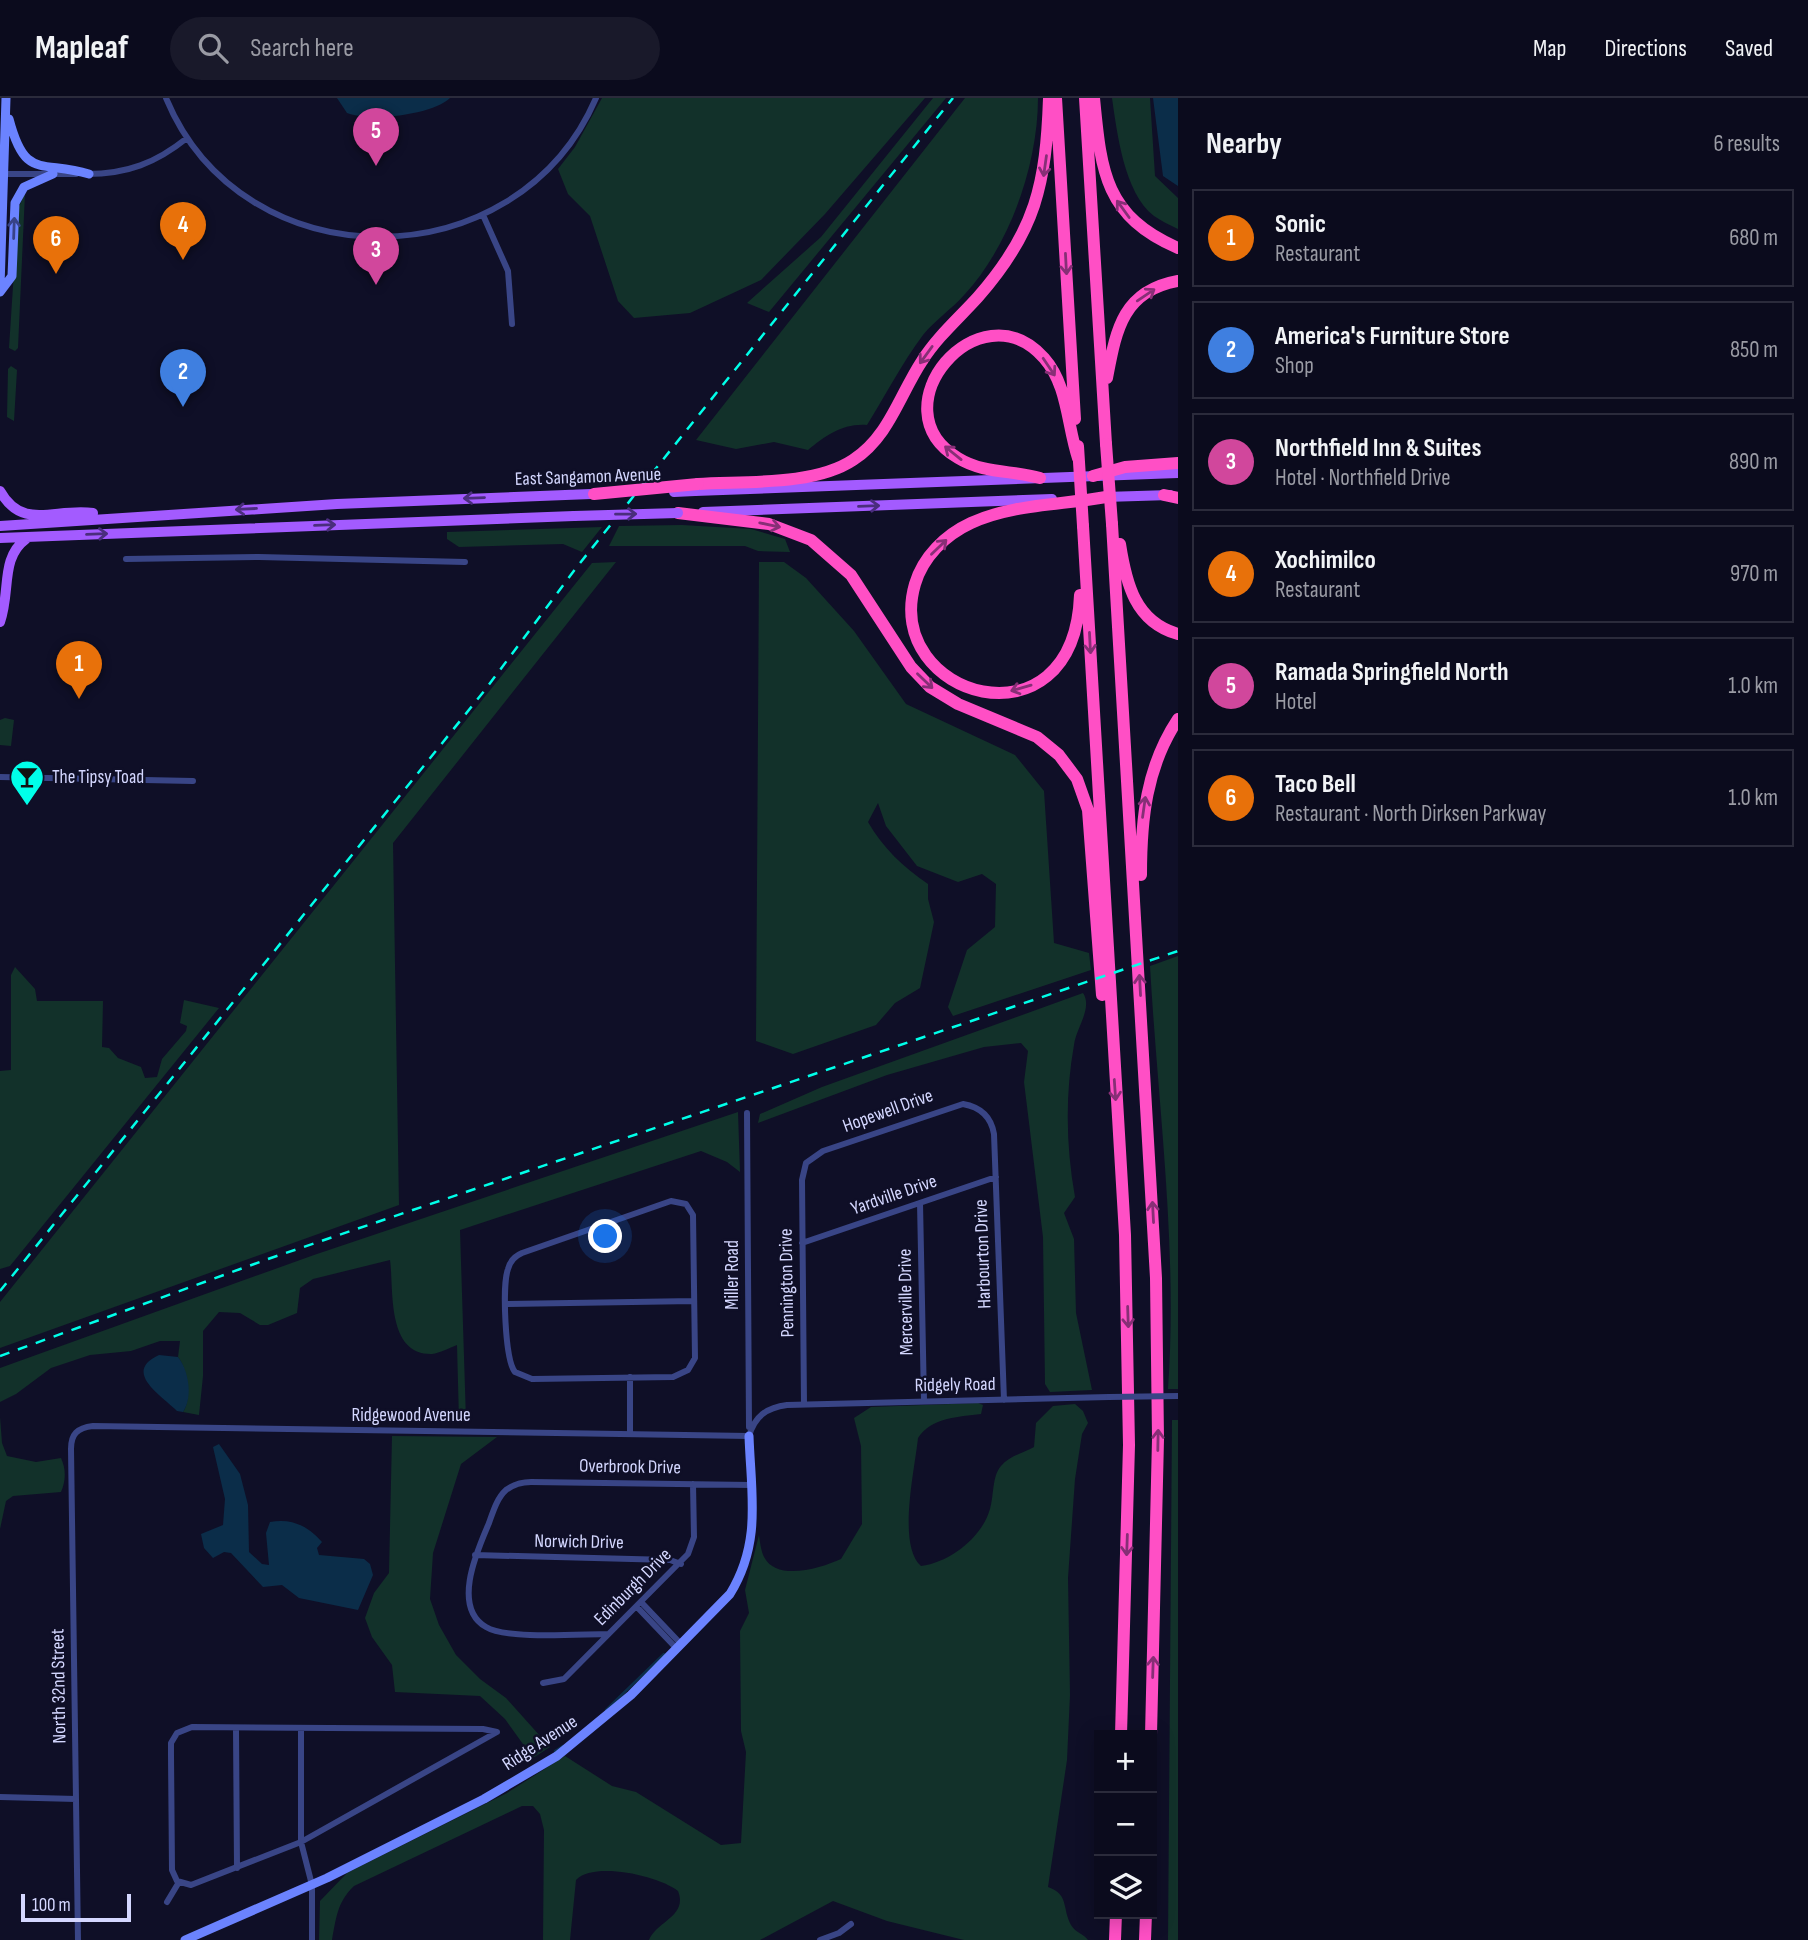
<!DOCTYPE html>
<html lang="en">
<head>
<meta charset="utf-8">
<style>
	:root { --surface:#0b0b1d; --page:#19192a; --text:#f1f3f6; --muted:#9a9ba4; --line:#2b2b3b; --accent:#00ffe9 }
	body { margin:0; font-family:"Sofia Sans Condensed",sans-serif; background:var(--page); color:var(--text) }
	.controls { position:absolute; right:21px; bottom:21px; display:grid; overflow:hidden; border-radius:0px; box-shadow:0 4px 18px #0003 }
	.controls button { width:63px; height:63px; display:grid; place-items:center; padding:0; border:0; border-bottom:2px solid var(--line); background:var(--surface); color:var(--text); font:35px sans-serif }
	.scale { position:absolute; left:21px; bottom:18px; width:110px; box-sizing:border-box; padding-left:7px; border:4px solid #d4d7ff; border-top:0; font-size:19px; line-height:24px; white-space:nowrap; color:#d4d7ff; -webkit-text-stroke:5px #0f0f27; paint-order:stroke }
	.you { position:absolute; left:606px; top:1139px; width:24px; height:24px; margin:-18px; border:5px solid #fff; border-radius:50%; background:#1a73e8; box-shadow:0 0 0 10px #1a73e833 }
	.badge { display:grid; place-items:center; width:46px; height:46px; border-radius:50%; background:var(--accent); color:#fff; font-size:23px; font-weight:700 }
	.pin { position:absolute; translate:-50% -58px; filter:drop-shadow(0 2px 4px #0008) }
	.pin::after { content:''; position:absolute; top:37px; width:24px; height:21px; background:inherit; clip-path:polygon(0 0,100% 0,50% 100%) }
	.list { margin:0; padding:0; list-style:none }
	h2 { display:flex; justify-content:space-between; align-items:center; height:91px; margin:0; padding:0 28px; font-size:30px }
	h2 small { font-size:23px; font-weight:400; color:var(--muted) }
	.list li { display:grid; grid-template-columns:46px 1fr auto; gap:21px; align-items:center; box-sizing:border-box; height:98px; margin:0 14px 14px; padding:0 14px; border:2px solid var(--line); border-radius:0px }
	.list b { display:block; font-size:26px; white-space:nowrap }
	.list p { margin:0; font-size:23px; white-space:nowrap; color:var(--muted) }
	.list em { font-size:23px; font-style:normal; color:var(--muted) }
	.icon { flex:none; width:38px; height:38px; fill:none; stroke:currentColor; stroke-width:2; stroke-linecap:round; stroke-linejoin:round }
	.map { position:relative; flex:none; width:1178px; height:1842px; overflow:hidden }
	header { display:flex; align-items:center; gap:42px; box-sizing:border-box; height:98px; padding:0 35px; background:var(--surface); border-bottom:2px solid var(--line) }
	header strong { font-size:33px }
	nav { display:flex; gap:38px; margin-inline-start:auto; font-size:24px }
	.search { width:490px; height:63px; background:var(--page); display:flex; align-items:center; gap:18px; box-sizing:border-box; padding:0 24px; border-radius:38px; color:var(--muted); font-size:26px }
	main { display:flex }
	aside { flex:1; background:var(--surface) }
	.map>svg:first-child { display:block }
	.green { fill:#12312a }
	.water { fill:#0b2d49 }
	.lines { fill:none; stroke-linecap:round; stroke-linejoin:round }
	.stream { stroke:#0b2d49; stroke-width:2.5 }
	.street { stroke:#394586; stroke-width:6 }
	.secondary { stroke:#6b83ff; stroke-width:9 }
	.primary { stroke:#a35bff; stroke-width:10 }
	.highway { stroke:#ff4fc5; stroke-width:12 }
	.rail { stroke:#00ffe9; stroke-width:2.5; stroke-dasharray:10 9; stroke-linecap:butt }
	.street-bridge { stroke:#394586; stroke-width:6 }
	.primary-bridge { stroke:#a35bff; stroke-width:10 }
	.highway-bridge { stroke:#ff4fc5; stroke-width:12 }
	.oneway { stroke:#872f76 }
	.oneway2 { stroke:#384388 }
	.oneway3 { stroke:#4a2d7d }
	.labels { text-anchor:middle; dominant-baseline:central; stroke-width:5; stroke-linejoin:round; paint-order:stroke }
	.street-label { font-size:19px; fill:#d4d7ff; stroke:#0f0f27 }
	.poi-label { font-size:19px; fill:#d4d7ff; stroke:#0f0f27; text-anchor:start }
</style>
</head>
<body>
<header>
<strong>Mapleaf</strong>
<div class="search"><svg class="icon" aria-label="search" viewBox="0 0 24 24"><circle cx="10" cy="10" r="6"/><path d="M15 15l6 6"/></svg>Search here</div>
<nav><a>Map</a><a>Directions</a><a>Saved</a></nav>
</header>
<main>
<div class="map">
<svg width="1178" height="1842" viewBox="0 0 1178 1842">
	<rect width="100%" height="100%" fill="#0f0f27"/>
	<path class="green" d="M602,0H925L825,116L761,182L690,215L634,220L618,203L590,118L568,96L558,71L575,49Z
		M933,0H946L769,214L747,205L821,139Z
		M965,0H1038C1038,66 1010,147 965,196C952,211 935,222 923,237C902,265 885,298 867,327C843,325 825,338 808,352L774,344L736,351L696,342Z
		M1112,0H1150L1155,78L1178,100V131C1170,127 1161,123 1154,118C1124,95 1117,34 1112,0Z
		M25,95L18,250L15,253L9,250L18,111Z
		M11,268L17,272L14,323L7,319L8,271Z
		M682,427L751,431L785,441L790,454L758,453L745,448H609L619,428Z
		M602,429L582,454L563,446L459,449L447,441V434Z
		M616,464L393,745L399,1107L0,1250V1204L592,465Z
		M759,464H784L806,480L854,533L906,606L1015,657L1044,693L1054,845L1089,855L1091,872L953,918L948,909L967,852L995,829L996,786L982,776L958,784L917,768L886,728L878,705L868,724C883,750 903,769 928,786V801L934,824L920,890L895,905L876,927L793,956L756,943Z
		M5,620L14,622L11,648L0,647V622Z
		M1178,858V1291H1168C1178,1150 1158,1009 1150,868Z
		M15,869L35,891L37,903H103L102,949L109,950L118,960L141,969L145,980L157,979L162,961L186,933L187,928L180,925L184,902L219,910L10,1168L0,1171V973L11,972V877Z
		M1083,895C1093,910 1076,930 1074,947C1065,997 1066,1049 1075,1099L1064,1115L1074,1141L1076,1215L1092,1292L1050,1294L1045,1286L1043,1139L1024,984L1028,953L1021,945L984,949L887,977L758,1025L760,1016L822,989Z
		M738,1014L740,1074L727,1064L701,1053L460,1132L466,1322H459L457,1247C449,1250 440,1255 432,1256C386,1257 394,1191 390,1162L313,1181L300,1190L297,1215L268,1227H260L240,1215L219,1214L203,1233V1278L199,1317L183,1314C192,1301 188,1272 178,1259L180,1243H160L131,1253L90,1257L51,1270L16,1296L0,1304V1270L314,1157Z
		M978,1305L983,1307L981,1316C958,1319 932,1319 918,1340C915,1371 897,1447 921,1468C951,1464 982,1439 990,1411C994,1398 992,1378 1001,1368C1009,1358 1023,1355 1034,1349L1036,1325L1053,1308L1075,1306L1083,1313L1088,1325L1082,1336L1075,1381L1068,1480L1070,1597L1067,1662L1048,1789C1069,1796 1062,1810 1071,1827C1076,1835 1084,1836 1088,1842H964L887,1823L833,1803L760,1842H649C657,1823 688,1818 678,1793C659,1778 594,1763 576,1782L570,1842H543L544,1732L540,1716L533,1708H522L354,1788C337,1804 336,1821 332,1842H319L320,1803L347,1775L507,1695L565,1658L612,1688L636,1694L721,1747L741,1745L746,1654L741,1633L740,1533L749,1515L745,1492L759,1437C760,1444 761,1453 764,1459C777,1484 821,1470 841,1461L862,1426L861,1348L854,1320L871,1309Z
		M0,1319L2,1345L7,1358L36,1364L61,1360C66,1371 66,1382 61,1394L13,1398L6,1403L0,1431Z
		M1172,1322H1178V1842H1168Z
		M392,1338L497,1339L461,1366L433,1455L430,1501L439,1527L456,1557L480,1581L506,1600L550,1649L533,1660L505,1621L480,1598L395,1594L392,1567L372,1539L365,1520L374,1495L389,1475Z"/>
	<path class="water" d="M337,0H450C432,17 371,24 347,15Z
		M1153,0H1178V88L1163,78Z
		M159,1257L178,1259C189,1273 193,1299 183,1314L177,1313C161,1297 122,1274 159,1257Z
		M219,1346L240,1376L248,1407L249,1454L262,1466L269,1467L266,1435L270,1424C291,1420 307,1427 322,1444L317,1450L319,1457L364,1461L370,1466L373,1477L358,1512L299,1500L282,1487L263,1489L231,1455L224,1454L213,1460L204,1450L201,1436L223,1427L225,1401L213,1349Z"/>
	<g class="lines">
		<path class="stream" d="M606,1612L664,1556
			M555,1653L563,1648"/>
		<path class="street" d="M166,0C243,186 517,184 596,0
			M4,76H76
			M87,76C127,76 156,65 187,40
			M483,117L508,173L512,226
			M126,461L259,459L465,464
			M0,679L193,683
			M747,1015L749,1329
			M671,1103L686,1106L693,1117L695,1260L688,1272L673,1279L532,1281L515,1274C505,1262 502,1187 508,1171C510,1163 515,1158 522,1155Z
			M920,1105L924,1303
			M802,1145L996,1079
			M507,1206L694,1203
			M630,1279V1336
			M804,1306L802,1082L806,1065L823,1053L963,1006C980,1009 991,1018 994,1036L1004,1302
			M749,1338C755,1318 766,1310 787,1307L1109,1299
			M475,1457L670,1462L681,1466
			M642,1505L681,1546
			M637,1509L677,1551
			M608,1536C581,1536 507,1542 486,1529C451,1509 478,1451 489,1425C493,1414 497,1400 506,1392C514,1386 522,1384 531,1384L751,1387
			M543,1585L564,1581L688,1456L694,1439L693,1386
			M192,1629L483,1631L497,1634L301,1744L191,1787L177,1783L172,1772L171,1657V1645L177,1635Z
			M236,1630L237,1770
			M301,1630V1744L312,1787V1842
			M0,1699L76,1701
			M167,1804L179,1784
			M78,1842L71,1351C71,1336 77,1330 93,1328L749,1338
			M820,1842L839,1835L851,1826"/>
		<path class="secondary" d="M9,21C25,82 40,62 89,76
			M0,189L6,0
			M0,194L12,178L15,105L24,89L53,76
			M185,1842L327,1780L484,1701L557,1658L631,1597L730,1496C762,1444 751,1396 749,1338"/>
		<path class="primary" d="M0,393C23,434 56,409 93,415
			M695,393L1178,375
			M1105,399L1170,397
			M703,414L1052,401
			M0,428L337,406L591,396
			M0,440L574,418
			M0,524C11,493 0,460 26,441"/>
		<path class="highway" d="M1056,0L1075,321
			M1085,0L1106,346
			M1094,0C1101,72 1104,118 1178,150
			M1107,280C1116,233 1122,193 1178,183
			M1093,378L1125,369L1178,365
			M1040,380C1012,372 984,376 958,360C875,311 979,187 1044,260C1068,287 1067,327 1078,360
			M698,386C744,383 814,388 853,362C889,339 900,296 922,263C937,239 959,220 978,199C1036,133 1046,86 1049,0
			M1164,397L1178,400
			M678,415L769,426L811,442L851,477L911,569L930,589L958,606L1037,639L1059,657L1077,681L1088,712L1102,897
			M1112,426L1156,1180L1158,1341L1151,1637
			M1083,428L1125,1137L1129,1347L1121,1637
			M1120,446C1126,485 1135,524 1178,536
			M1080,497C1074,656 882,599 915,486C923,459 945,437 971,425C1012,406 1061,407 1106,399
			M1141,777C1141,722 1146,669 1178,621
			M1115,1842L1116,1816
			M1145,1842L1146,1816"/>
		<path class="rail" d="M0,1193L485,592L576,470L953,0
			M0,1258L268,1161L1178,853"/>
		<path class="street-bridge" d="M1109,1299L1178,1298"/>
		<path class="primary-bridge" d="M674,394L695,393
			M574,418L678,415"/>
		<path class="highway-bridge" d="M1106,346L1112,426
			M1078,348L1083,428
			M594,396L698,386"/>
	</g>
	<defs><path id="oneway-shaft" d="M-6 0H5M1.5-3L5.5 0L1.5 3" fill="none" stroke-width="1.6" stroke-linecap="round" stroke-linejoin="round" transform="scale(1.75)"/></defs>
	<g class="oneway">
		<use href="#oneway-shaft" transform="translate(1045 68) rotate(98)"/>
		<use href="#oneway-shaft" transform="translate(1123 111) rotate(-126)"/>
		<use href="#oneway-shaft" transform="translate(1066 166) rotate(87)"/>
		<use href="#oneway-shaft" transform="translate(1146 197) rotate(-34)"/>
		<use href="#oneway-shaft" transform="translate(926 257) rotate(126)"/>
		<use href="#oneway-shaft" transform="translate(1049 269) rotate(56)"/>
		<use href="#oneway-shaft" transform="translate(953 355) rotate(-141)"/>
		<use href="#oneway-shaft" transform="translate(770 427) rotate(12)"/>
		<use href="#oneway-shaft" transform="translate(939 449) rotate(-44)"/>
		<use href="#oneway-shaft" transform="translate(1090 545) rotate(87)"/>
		<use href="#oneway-shaft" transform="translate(925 583) rotate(44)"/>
		<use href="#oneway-shaft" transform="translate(1021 590) rotate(164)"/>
		<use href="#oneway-shaft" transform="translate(1144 709) rotate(-82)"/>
		<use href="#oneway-shaft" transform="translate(1140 887) rotate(-93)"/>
		<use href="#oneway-shaft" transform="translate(1115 992) rotate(86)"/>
		<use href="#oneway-shaft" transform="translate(1153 1114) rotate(-93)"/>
		<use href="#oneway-shaft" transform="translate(1128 1219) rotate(88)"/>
		<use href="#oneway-shaft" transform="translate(1158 1342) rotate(-89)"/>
		<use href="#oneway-shaft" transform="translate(1127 1447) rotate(92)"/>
		<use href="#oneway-shaft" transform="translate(1153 1569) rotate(-88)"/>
	</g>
	<use class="oneway2" href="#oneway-shaft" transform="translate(14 130) rotate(-88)"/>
	<g class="oneway3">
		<use href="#oneway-shaft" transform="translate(474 400) rotate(178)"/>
		<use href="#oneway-shaft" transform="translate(869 408) rotate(-2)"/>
		<use href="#oneway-shaft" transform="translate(246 411) rotate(177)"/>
		<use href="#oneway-shaft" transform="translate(626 416) rotate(-1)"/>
		<use href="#oneway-shaft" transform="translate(325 427) rotate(-2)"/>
		<use href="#oneway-shaft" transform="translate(97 436) rotate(-2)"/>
	</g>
	<defs>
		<g id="bar-pin" transform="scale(1.75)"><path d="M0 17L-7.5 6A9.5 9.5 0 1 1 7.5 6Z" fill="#00ffe9" stroke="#0f0f27"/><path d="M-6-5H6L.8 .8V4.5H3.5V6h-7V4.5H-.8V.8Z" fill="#111"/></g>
	</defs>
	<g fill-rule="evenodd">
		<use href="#bar-pin" x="27" y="679"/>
	</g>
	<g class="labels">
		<g class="street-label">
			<text transform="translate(588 379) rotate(-2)">East Sangamon Avenue</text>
			<text transform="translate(888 1013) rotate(-20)">Hopewell Drive</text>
			<text transform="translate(894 1097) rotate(-19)">Yardville Drive</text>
			<text transform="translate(983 1156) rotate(-92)">Harbourton Drive</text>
			<text transform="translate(732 1177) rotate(-90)">Miller Road</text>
			<text transform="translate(787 1185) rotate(-91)">Pennington Drive</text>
			<text transform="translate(906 1204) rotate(-91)">Mercerville Drive</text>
			<text transform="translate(955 1287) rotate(-1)">Ridgely Road</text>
			<text x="411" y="1317">Ridgewood Avenue</text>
			<text transform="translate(630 1369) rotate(1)">Overbrook Drive</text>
			<text transform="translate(579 1444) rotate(1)">Norwich Drive</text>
			<text transform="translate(633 1489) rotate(-45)">Edinburgh Drive</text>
			<text transform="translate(59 1588) rotate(-91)">North 32nd Street</text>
			<text transform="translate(540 1645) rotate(-33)">Ridge Avenue</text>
		</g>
		<g class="poi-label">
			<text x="52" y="679">The Tipsy Toad</text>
		</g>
	</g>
</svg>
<div class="controls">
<button>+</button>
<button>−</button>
<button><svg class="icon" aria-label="layers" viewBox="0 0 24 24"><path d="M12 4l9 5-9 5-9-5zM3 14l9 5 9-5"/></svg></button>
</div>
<div class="scale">100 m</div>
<div class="you"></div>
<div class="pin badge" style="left:79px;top:601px;background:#e8710a">1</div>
<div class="pin badge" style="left:183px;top:309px;background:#3f7fe0">2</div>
<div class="pin badge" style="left:376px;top:187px;background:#d1479c">3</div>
<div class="pin badge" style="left:183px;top:162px;background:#e8710a">4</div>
<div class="pin badge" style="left:376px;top:68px;background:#d1479c">5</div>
<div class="pin badge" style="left:56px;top:176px;background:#e8710a">6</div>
</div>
<aside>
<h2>Nearby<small>6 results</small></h2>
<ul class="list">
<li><span class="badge" style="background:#e8710a">1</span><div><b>Sonic</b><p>Restaurant</p></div><em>680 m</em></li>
<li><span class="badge" style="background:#3f7fe0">2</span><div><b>America's Furniture Store</b><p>Shop</p></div><em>850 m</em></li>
<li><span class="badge" style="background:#d1479c">3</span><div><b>Northfield Inn &amp; Suites</b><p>Hotel · Northfield Drive</p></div><em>890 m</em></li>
<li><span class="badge" style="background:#e8710a">4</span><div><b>Xochimilco</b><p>Restaurant</p></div><em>970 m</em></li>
<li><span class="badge" style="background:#d1479c">5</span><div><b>Ramada Springfield North</b><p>Hotel</p></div><em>1.0 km</em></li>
<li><span class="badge" style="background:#e8710a">6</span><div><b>Taco Bell</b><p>Restaurant · North Dirksen Parkway</p></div><em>1.0 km</em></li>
</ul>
</aside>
</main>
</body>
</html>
